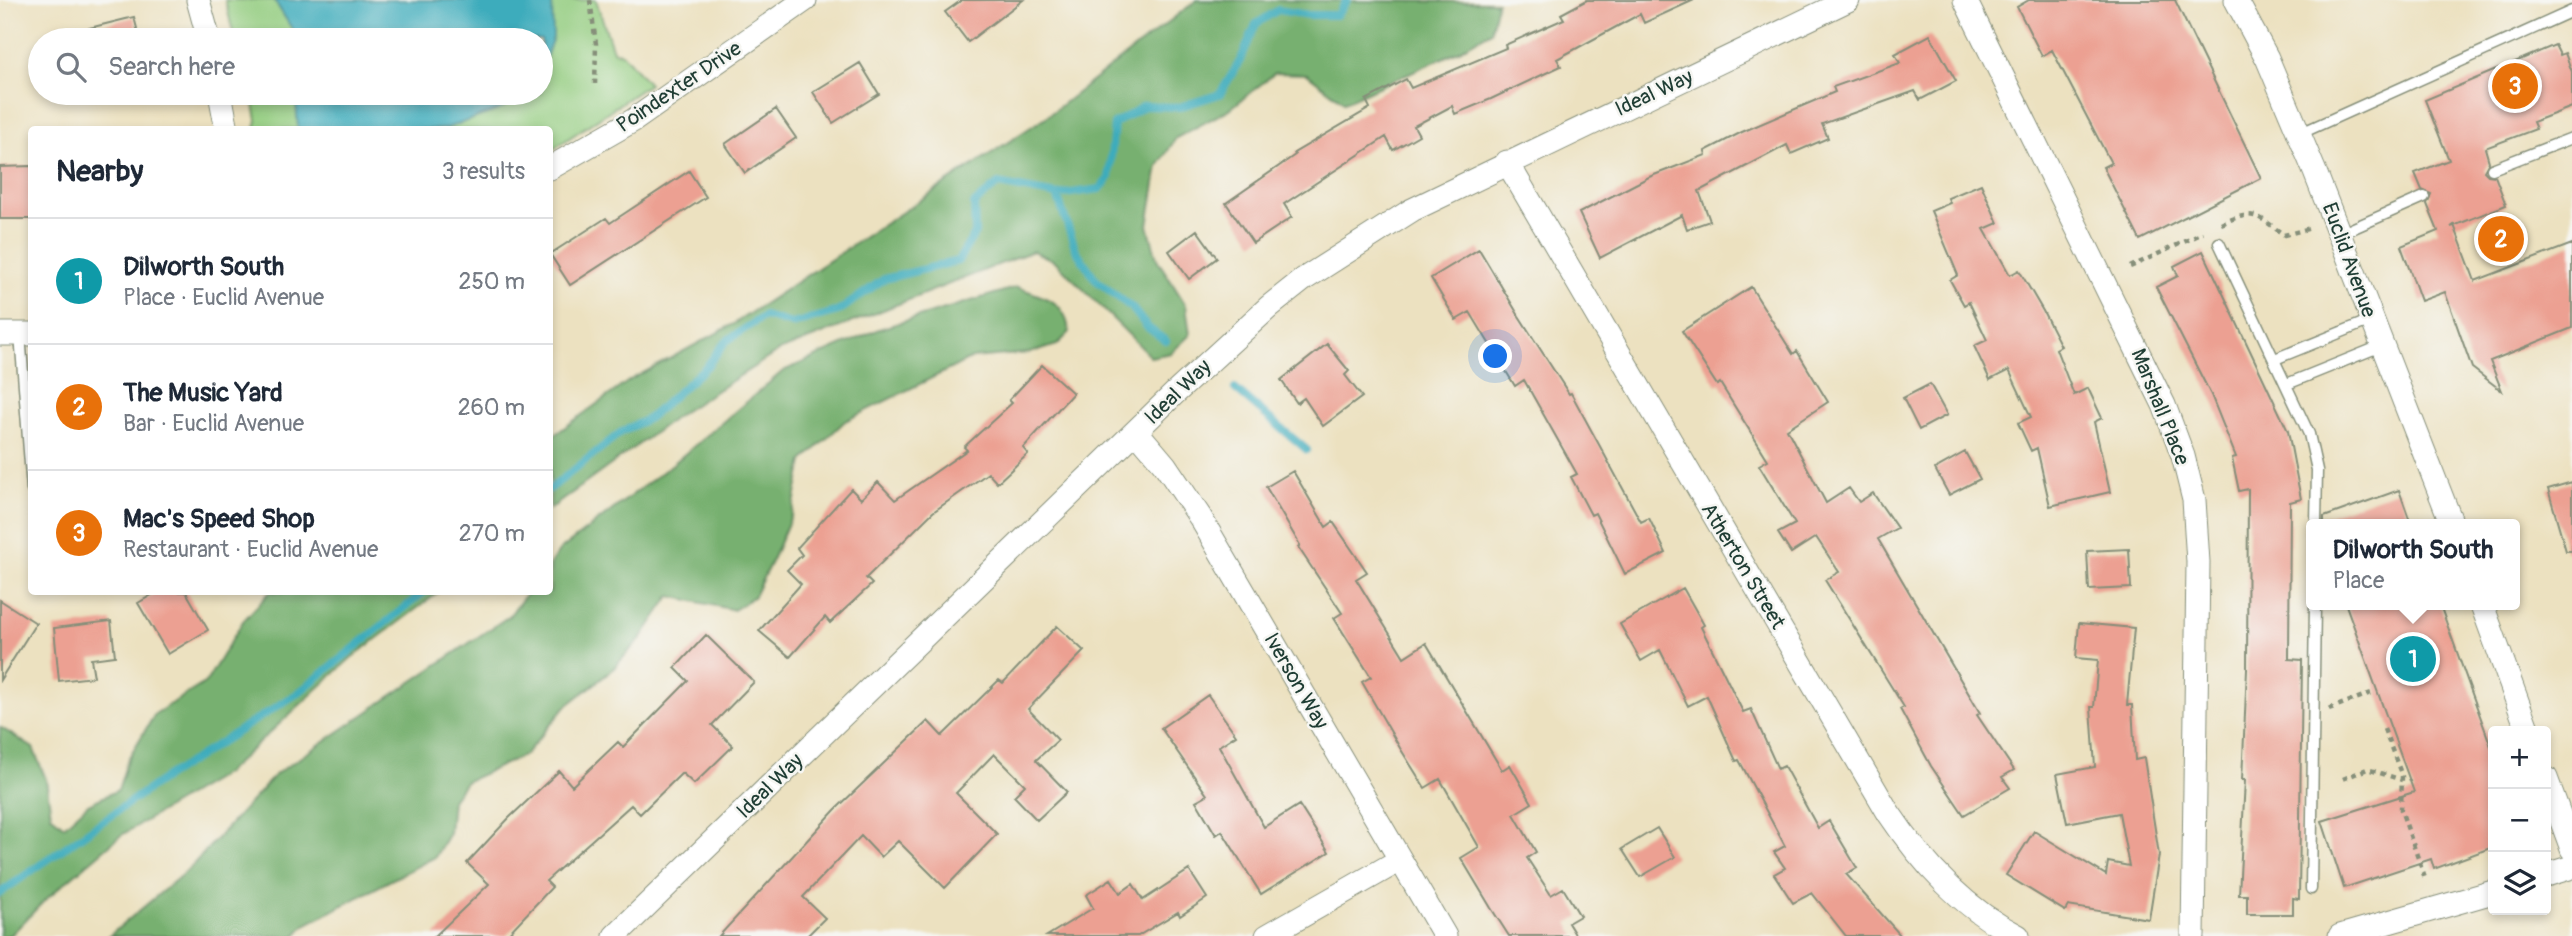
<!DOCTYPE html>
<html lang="en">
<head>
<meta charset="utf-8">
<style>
	:root { --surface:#fff; --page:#f6f6f7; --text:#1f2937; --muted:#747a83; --line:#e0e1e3; --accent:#b5179e }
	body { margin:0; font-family:Pangolin,sans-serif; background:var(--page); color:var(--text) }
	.controls { position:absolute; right:21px; bottom:21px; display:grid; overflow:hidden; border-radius:7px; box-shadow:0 4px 10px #0003 }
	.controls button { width:63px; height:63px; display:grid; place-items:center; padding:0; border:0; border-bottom:2px solid var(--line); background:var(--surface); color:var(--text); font:35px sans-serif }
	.you { position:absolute; left:1496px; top:357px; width:24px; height:24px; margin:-18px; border:5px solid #fff; border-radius:50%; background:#1a73e8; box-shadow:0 0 0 10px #1a73e833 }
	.badge { display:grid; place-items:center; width:46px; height:46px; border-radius:50%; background:var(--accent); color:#fff; font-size:23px; font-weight:700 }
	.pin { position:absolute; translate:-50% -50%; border:4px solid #fff; box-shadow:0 2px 7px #0006 }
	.popup { position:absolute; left:2306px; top:519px; width:214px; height:91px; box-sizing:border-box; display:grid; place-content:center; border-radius:7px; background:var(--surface); filter:drop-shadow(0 2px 5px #0005); font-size:23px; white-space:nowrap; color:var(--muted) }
	.popup b { font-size:26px; color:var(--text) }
	.popup::after { content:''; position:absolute; left:50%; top:100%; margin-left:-14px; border:14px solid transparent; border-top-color:var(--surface) }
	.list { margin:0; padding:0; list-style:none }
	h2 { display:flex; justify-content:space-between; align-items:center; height:91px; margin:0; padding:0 28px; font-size:30px }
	h2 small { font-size:23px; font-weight:400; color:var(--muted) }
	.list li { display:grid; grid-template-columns:46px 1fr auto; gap:21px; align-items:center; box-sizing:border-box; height:126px; padding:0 28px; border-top:2px solid var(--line) }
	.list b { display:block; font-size:26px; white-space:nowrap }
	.list p { margin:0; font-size:23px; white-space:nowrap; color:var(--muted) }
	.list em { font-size:23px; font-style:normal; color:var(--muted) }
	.icon { flex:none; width:38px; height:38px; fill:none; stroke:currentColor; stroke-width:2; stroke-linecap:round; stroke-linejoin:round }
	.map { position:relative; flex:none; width:2572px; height:936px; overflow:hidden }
	.search { position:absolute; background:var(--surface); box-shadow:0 4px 10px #0003; left:28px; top:28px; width:525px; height:77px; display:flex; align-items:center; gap:18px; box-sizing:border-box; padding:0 24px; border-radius:38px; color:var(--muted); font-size:26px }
	.panel { position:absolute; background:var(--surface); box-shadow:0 4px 10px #0003; left:28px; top:126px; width:525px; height:469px; border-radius:7px }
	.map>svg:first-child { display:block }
	.green { fill:#94cd81; stroke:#5a855a; stroke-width:2 }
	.forest { fill:#77b06f; stroke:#4b7652; stroke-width:2 }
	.water { fill:#3eacbc; stroke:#2e7478; stroke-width:2 }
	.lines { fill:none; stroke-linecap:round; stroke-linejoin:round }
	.stream { stroke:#3eacbc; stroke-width:8 }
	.building { fill:#eca092 }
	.lane-casing { stroke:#868f7a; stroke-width:13 }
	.street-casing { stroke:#868f7a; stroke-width:25 }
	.path { stroke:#868f7a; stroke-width:4.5; stroke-dasharray:5 5; stroke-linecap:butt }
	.lane { stroke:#fff; stroke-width:10 }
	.street { stroke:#fff; stroke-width:23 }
	.labels { text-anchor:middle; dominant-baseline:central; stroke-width:5; stroke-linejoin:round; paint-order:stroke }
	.street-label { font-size:21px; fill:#1f3d34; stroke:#f6f6f2 }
</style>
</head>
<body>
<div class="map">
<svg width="2572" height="936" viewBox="0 0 2572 936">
	<rect width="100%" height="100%" fill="#f6f6f2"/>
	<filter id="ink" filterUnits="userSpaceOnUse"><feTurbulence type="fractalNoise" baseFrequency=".0143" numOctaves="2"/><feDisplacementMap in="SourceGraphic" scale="14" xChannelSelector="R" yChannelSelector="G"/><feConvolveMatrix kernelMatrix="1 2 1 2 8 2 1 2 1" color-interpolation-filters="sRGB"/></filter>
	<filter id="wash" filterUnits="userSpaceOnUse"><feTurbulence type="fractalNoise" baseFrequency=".00686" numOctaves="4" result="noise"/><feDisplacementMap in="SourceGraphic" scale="28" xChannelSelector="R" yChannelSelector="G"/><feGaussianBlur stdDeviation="1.57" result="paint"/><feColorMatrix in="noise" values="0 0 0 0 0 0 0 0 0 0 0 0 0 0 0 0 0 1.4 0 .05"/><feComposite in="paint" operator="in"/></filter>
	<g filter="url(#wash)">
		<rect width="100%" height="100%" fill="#ece1c0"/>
		<path class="green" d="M225,0H596L613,51L622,53L649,84L550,151V130L255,129L257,120L252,93H541V40H235Z"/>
		<path class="forest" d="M1197,0L1497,2L1491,31L1456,52L1344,102L1307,74L1275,73L1230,109L1176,138L1158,166L1148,225L1157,259L1186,305L1190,335L1171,353L1151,357L1055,261L1033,251L779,351L683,412L550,509V438L630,380L732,325L1046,117Z
			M1017,287C1045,298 1067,300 1069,333L1057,345L1030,353L972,358L845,421L803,461L792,514L772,560L754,596L734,610L670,596L642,637L611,671L565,707L525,755L465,782L452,800L449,833L435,857L305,925L295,936H109L190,868L276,774L509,616L528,592H550V564L560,550L674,463L783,371L879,329Z
			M270,592H439L351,658L226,773L120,836L45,900L10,936H0V727L33,748L46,779L51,815L64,826L88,804L118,790L128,759L155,714L206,682L243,621Z"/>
		<path class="water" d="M274,0H552L553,37L541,71V40H299Z
			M311,93H525L501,109L444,129H298L296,101H311Z"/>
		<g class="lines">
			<path class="stream" d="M1057,195L1076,250L1096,280L1132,308L1147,327L1166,341
				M1235,389L1307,450
				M550,489L620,433L649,418L707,366L725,342L764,316L792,324L839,311L884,279L958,261L975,233L974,204L998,184L1057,195L1100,189L1109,178L1114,124L1144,106L1179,107L1220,94L1241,59L1256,24L1278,10L1308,15H1337L1347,0
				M0,893L160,781L298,693L424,592"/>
		</g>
		<g id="blocks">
			<path class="building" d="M962,0H1023L968,42L945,12Z
				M1587,0H1694L1644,23L1640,14L1557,59L1561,66L1491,99L1455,114L1452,106L1414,126L1419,135L1393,150L1386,137L1284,204L1292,217L1253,243L1226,203L1295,155L1294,153L1370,108L1366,100L1406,79L1411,88L1506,48L1505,45L1564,19L1561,14Z
				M2029,0H2175L2261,178L2140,240L2103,167L2111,163L2052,50L2042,56L2017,7Z
				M134,17L140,40H74L73,32Z
				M1930,35L1956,81L1920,100L1915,91L1822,124L1828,138L1791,154L1787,145L1699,191L1710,221L1687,229L1682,215L1600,258L1579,213L1649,177L1706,155L1705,151L1742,132L1835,92L1833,87L1900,63L1895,54Z
				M2555,45L2560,55L2565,53L2572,72V107L2533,122L2536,129L2485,148L2489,162L2484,171L2488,175L2495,176L2506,205L2451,227L2454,225L2475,281L2572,244V328L2490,361L2502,391L2472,368L2445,292L2421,301L2401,246L2438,231L2427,204L2431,194L2422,190L2415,173L2449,160L2425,100Z
				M860,63L879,94L833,123L813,92Z
				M776,109L796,138L745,173L725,144Z
				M32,166V219H0V167Z
				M689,171L706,197L570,285L550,254L606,218L610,223Z
				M1981,184L1998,223L1984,229L2010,275L2019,270L2043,311L2061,346L2056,349L2074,395L2088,388L2102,418L2094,422L2110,492L2050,506L2037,448L2031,451L2018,423L2031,417L2009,370L1990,380L1974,346L1987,340L1969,302L1964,305L1950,280L1958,275L1931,211L1950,203L1948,198Z
				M1197,230L1217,258L1189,279L1169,251Z
				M1479,249L1519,316L1569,394L1571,393L1641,522L1649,518L1666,553L1625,574L1595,513L1591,515L1571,477L1577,474L1524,380L1515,386L1470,312L1456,320L1431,278Z
				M2203,251L2288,431L2301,499L2290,502L2289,659L2302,660L2299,899L2293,898V914H2247V895H2239L2245,780H2242L2247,669L2248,489L2239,491L2232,458L2236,457L2211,395L2156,287L2178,276L2174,266Z
				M1751,287L1793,354L1797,351L1828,402L1787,429L1826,503L1849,488L1859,502L1873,493L1897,528L1878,539L1980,713L1977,715L2014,770L2002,777L2010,788L1964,815L1931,766L1900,709L1904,707L1825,580L1839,572L1816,537L1791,553L1778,533L1795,524L1759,465L1768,460L1720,383L1717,385L1682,331Z
				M1327,344L1349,371L1345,375L1362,397L1323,426L1304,398L1297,403L1281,380Z
				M1042,365L1073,393L1023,448L1028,454L997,483L988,473L933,512L866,578L872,584L830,623L825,617L790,657L759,631L801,584L787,570L802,555L797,548L851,489L861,499L878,482L895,500L967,450L964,447L1012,403L1009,400Z
				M1930,384L1947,415L1919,430L1903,398Z
				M1965,452L1980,479L1949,495L1935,469Z
				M1293,471L1326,527L1333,522L1367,572L1356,579L1404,657L1426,643L1502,770L1510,765L1532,803L1514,814L1536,852L1527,858L1551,895L1563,888L1580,916L1568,923L1576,936H1509L1491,908L1461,858L1479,847L1440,779L1425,788L1400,748L1362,682L1371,677L1334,618L1342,613L1298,547L1300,545L1266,487Z
				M2572,482V551H2566L2548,489Z
				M2399,490L2411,524H2324V517Z
				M2129,549L2131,588L2089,590L2087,551Z
				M1683,588L1704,625L1701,627L1743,712L1751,709L1778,769L1784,766L1818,828L1829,821L1857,868L1846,874L1901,936H1846L1812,893L1793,903L1774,874L1785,868L1774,852L1785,846L1739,760L1736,761L1707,696L1688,706L1660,650L1641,661L1620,624Z
				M157,592H186L208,630L168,654L138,603Z
				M0,600L36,623L0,680Z
				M2346,605H2440L2493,752V847L2434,869L2431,859L2344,888L2322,821L2414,792Z
				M111,621L115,656L91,659L94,677L59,681L54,628Z
				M2079,623L2134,628L2127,705H2132L2135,760L2144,758L2159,855L2149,919L2068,906L2065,911L2006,875L2034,831L2106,875L2108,862L2129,866L2119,813L2067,823L2057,774L2095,767L2091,707H2094L2098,660L2076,658Z
				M1057,626L1084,651L1028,709L1058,740L1036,760L1067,792L1037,820L1014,796L1025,785L994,754L956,793L997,834L945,888L898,841L881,857L861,836L803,897L825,918L807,936H719L835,810L928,721L942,736L999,680L1003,683Z
				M706,635L754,682L712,725L733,746L694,784L682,773L640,814L631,805L546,881L552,887L506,936H435L489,884L467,863L509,818L559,771L572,786L618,742L623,747L688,681L675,668Z
				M1208,695L1236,735L1219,746L1264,827L1299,805L1329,852L1261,894L1222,831L1216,835L1196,801L1207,795L1161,728Z
				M1657,828L1675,857L1640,877L1622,849Z
				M1189,870L1207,898L1180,916L1178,912L1138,936H1047L1093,908L1086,895L1111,879L1120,893L1133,884L1143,900Z"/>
		</g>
	</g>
	<g filter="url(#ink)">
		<use href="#blocks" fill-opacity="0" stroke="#868f7a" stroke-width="2"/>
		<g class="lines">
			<g class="lane-casing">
				<path id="lane" d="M2299,134L2572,11
					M2492,169L2572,138
					M2340,234L2424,197
					M2219,243L2309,434L2317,470L2316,524
					M20,334L32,490
					M2275,359L2371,320
					M2287,384L2381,346
					M2311,889L2315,605"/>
			</g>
			<g class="street-casing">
				<path id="street" d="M198,0L209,40
					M1965,0L2164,405L2183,456L2194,500L2198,562L2193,936
					M2236,0L2267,58L2315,172L2452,524
					M220,93L227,130
					M1507,162L1888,812C1922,863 1963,909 2018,936
					M550,168L634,120L805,0
					M0,334H32
					M1137,432L1165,465L1200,517L1445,936
					M2482,605L2528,731
					M2546,778L2572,849
					M2546,875L2572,867
					M615,936L1174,394L1270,306L1304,279L1412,210L1848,0
					M1267,936L1400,860
					M2340,936L2493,892"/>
			</g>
			<path class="path" d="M590,0L596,44L595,84
				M2221,224C2254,209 2256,214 2284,235L2311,228
				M2130,267L2203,233
				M2329,709L2371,693
				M2384,729L2402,776L2401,810L2425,878
				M2343,779L2367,769L2402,780"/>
			<use href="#lane" class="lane"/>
			<use href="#street" class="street"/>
		</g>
	</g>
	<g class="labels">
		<g class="street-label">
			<text transform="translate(679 87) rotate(-34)">Poindexter Drive</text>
			<text transform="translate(1654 93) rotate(-25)">Ideal Way</text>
			<text transform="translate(2349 260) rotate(70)">Euclid Avenue</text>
			<text transform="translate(1178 392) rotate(-44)">Ideal Way</text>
			<text transform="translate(2160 407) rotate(68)">Marshall Place</text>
			<text transform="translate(1743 566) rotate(59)">Atherton Street</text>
			<text transform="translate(1296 681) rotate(60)">Iverson Way</text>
			<text transform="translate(770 786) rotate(-44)">Ideal Way</text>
		</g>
	</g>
</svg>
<div class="controls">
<button>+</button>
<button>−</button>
<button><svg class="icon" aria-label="layers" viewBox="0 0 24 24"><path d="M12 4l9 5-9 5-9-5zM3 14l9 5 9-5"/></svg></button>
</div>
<div class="you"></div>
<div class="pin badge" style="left:2413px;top:659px;background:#0f9aa8">1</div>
<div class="popup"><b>Dilworth South</b>Place</div>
<div class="pin badge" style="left:2501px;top:239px;background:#e8710a">2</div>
<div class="pin badge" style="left:2515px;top:86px;background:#e8710a">3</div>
<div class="search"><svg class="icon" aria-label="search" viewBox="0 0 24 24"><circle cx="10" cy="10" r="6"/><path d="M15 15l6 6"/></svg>Search here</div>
<section class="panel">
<h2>Nearby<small>3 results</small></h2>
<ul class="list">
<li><span class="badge" style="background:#0f9aa8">1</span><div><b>Dilworth South</b><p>Place · Euclid Avenue</p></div><em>250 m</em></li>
<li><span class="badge" style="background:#e8710a">2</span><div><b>The Music Yard</b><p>Bar · Euclid Avenue</p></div><em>260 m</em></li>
<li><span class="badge" style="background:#e8710a">3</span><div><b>Mac's Speed Shop</b><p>Restaurant · Euclid Avenue</p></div><em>270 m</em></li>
</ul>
</section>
</div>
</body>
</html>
